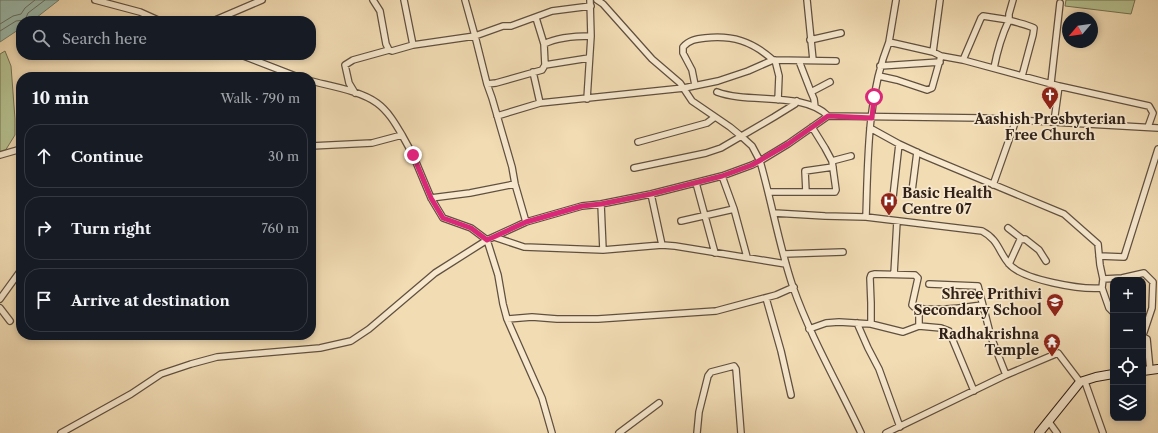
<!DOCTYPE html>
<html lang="en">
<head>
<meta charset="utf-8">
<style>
	:root { --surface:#171b24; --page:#242831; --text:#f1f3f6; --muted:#9ea1a6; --line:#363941 }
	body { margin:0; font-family:"Libre Caslon Text",serif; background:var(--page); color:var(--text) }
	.controls { position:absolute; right:12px; bottom:12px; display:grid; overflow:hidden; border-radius:8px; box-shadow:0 2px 6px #0003 }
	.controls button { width:36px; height:36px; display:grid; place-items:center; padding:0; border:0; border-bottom:1px solid var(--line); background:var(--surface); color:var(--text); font:20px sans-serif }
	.compass { position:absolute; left:1062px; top:12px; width:36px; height:36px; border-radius:50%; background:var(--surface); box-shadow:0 2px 6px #0003; rotate:241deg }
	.stop { position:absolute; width:12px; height:12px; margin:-9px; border:3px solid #db2777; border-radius:50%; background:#fff }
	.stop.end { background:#db2777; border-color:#fff; box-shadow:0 1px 4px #0008 }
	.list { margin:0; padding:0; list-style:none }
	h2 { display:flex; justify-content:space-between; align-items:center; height:52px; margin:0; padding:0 16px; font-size:17px }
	h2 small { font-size:13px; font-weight:400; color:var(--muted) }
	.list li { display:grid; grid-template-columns:26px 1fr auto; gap:12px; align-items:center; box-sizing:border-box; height:64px; margin:0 8px 8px; padding:0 8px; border:1px solid var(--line); border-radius:16px }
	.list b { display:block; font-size:15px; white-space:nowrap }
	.list em { font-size:13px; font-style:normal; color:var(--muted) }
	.icon { flex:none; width:22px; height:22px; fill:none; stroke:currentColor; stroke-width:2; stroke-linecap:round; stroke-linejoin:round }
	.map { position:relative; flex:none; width:1158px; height:433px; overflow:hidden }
	.search { position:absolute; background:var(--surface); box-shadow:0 2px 6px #0003; left:16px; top:16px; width:300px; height:44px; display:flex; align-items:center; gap:10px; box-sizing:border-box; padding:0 14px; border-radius:16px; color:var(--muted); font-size:15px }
	.panel { position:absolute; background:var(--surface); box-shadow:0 2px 6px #0003; left:16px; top:72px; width:300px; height:268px; border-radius:16px }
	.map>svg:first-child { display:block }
	.green { fill:#b6c291; stroke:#737255 }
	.water { fill:#9bbcae; stroke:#707e72 }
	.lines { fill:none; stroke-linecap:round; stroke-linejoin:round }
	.shore { stroke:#666e64; stroke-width:1 }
	.street-casing { stroke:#605040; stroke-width:8 }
	.secondary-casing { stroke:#302119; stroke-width:10 }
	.street { stroke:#f7e8ce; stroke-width:5.5 }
	.secondary { stroke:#f7e8ce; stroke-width:8 }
	.route { stroke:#db2777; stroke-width:5 }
	.labels { text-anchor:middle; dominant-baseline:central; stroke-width:3.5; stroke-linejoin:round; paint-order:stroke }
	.poi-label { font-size:14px; font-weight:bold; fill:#302119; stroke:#f7e8ce; text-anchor:end }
</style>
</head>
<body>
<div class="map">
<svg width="1158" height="433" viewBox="0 0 1158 433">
	<rect width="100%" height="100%" fill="#f2dcb4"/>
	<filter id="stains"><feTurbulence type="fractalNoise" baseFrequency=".005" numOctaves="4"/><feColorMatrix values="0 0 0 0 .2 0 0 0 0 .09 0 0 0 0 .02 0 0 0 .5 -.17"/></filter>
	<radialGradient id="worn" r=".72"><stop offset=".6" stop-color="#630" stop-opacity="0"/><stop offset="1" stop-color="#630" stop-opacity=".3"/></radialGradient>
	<path class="green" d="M1066,0H1135L1131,14L1065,6Z
		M5,51L11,66L15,119V135L0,159V54Z"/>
	<path class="water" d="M0,0H59L32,21H21V28L0,42Z"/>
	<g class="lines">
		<path class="shore" d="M0,24L13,16L21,14L25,8L35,0
			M0,31L16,21L25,20L28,13L45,0"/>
		<g class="street-casing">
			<path id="street" d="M95,0L140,12L160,21
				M373,0L380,11L386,44L389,50L392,51L413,45L475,36L487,84L492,98L512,167L515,184L526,222
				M404,0L413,45
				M465,0L475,36L503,26H511L552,11L591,6
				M807,0L813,60
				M1013,0L1009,14V20C1017,23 1026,24 1034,28L1033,35L1022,76
				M536,18L544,44
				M213,21L262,0
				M810,40L841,33
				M889,42L896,0
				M933,52L940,0
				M241,55L298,77
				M775,60L779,76L778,100
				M963,60L981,18L983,16L1009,20C1002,35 997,52 994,68
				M799,61L811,92
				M545,65L589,58
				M880,66L940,62
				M533,72L540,103
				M879,76L897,80L927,90L932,88L941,56
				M311,81C330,86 361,91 377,103C388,111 395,123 402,135
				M1051,83L1060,3
				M487,84L496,83L542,70L545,65L544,44C558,37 575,36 591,36
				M695,85L692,70L683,53V47C689,40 696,39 705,38C732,35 752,41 773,60
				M1059,86L1149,106L1153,113L1148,127
				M717,92C749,104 803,91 828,116
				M355,93L349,83L345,65L353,60L389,50
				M587,99L591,36L590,0
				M815,107L814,99L811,92L830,82
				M497,116L540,103L684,88L718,81L748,71L773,60L836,61
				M870,128L899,144L925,156L1064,214L1098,244L1100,265L1103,279L1102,288L1109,308L1113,312
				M638,142L707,123L715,117
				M311,146L372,143L402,135L413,155L431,198L443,218L471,228L487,240L498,275L503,304L507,319L542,398L552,433
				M0,155L21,149
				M832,161L851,156
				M634,168L706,153L721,148L774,117L795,104L797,101
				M722,176L734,209L747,257
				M696,183L715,253
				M993,185L1016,120
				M912,191L917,152
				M769,192H835L836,190L832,161L825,148L812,127
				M806,192L805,171L833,167
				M651,194L662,245
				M893,197L899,144
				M431,198L470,193L515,184
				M601,204L603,250
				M774,213L825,216L866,217L982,231C999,240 998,251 1009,264C1023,280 1081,290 1102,288
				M866,217C868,159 867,97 889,42L933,52L941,56L963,60L1059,86L1054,122
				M681,221L734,209
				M1008,228L1022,239
				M494,237L524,247L603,250L662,245L675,246L786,264
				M784,254L843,252
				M1099,256L1124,257L1158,149
				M1009,264L1020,240L1025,239L1039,250L1046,261
				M894,274L897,221
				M1103,279L1122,278L1144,273L1153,282L1152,308L1143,335
				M929,284L978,286L991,337L1006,375
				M766,298L781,351L791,395
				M0,299L21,270
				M0,308L10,321
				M919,309V326
				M507,319L532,317L557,319H598L716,311L776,295L794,287
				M857,323L868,348L879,369L900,427
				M871,324V303L870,278L871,275L875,274L915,275L918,278L912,305L914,307C933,312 963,308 982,305
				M809,329L826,323L839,322L871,324L903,332L919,326L941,328L949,331L974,391
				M1143,337L1147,339L1150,370
				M1085,382L1103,433
				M1049,422L1057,433
				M61,433L131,394L161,374L191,364L217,357L320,348L351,341L369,329L435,273L487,240L526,222L582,206L601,204L651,194L722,176L752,165L760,161L752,146L741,136L730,127L692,101L680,83L652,59L603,4L597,0
				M619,433L659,403
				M697,433L699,412L708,376L711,372L734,366L736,369L741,433
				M861,433C838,384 811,338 793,287C779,246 772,203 760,161L788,144L828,116L983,118L1158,128
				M886,433L1006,375L1058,353L1080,382"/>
		</g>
		<g class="secondary-casing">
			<path id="secondary" d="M1143,371L1158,369
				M1039,433L1080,382L1096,377L1113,374"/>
		</g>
		<use href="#street" class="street"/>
		<use href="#secondary" class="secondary"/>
	</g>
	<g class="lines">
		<path class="route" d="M413,155L431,198L443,218L471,228L487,240L526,222L582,206L601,204L651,194L722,176L752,165L788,144L828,116L872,118L874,97"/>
	</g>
	<defs>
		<g id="church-pin" transform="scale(0.9)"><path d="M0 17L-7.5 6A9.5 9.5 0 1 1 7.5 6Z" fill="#8f2418" stroke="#f7e8ce"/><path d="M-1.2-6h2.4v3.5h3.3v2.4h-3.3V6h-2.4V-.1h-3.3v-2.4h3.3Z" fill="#fff"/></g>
		<g id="hospital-pin" transform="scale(0.9)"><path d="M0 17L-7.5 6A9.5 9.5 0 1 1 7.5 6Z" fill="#8f2418" stroke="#f7e8ce"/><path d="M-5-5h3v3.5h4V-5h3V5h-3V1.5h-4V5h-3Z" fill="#fff"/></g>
		<g id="school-pin" transform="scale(0.9)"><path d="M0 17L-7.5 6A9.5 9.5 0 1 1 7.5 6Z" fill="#8f2418" stroke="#f7e8ce"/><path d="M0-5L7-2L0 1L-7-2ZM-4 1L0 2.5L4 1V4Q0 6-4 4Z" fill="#fff"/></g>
		<g id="temple-pin" transform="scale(0.9)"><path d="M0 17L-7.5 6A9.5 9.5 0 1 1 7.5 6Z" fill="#8f2418" stroke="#f7e8ce"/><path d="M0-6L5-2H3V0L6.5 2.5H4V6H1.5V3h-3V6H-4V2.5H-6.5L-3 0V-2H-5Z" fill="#fff"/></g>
	</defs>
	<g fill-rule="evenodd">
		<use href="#church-pin" x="1050" y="95"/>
		<use href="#hospital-pin" x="889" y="201"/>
		<use href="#school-pin" x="1055" y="302"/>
		<use href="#temple-pin" x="1052" y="342"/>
	</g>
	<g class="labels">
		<g class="poi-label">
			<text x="1050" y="119" text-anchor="middle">Aashish Presbyterian<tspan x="1050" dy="16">Free Church</tspan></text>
			<text x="902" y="193" text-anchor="start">Basic Health<tspan x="902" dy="16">Centre 07</tspan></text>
			<text x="1042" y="294">Shree Prithivi<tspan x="1042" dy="16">Secondary School</tspan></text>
			<text x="1039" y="334">Radhakrishna<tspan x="1039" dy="16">Temple</tspan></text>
		</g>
	</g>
	<rect width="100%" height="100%" filter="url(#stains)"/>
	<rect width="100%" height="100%" fill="url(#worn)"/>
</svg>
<div class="controls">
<button>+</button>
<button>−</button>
<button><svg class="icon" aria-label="locate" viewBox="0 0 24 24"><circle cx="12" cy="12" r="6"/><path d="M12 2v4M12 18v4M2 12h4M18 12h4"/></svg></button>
<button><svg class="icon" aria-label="layers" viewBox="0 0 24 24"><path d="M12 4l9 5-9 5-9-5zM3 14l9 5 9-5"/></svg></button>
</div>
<svg class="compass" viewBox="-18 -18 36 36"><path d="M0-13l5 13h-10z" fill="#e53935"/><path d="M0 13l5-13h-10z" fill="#9ea1a6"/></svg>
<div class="stop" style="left:874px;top:97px"></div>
<div class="stop end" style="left:413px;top:155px"></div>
<div class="search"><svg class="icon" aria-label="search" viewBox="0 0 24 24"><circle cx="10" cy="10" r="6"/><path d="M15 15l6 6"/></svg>Search here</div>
<section class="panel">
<h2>10 min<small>Walk · 790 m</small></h2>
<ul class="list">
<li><svg class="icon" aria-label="ahead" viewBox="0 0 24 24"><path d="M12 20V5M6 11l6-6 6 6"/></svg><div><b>Continue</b></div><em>30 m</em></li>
<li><svg class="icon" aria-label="right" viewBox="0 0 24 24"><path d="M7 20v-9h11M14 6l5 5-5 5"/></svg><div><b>Turn right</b></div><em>760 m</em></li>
<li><svg class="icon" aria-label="arrive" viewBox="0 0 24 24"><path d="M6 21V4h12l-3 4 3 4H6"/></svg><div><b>Arrive at destination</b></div></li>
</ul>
</section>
</div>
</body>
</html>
